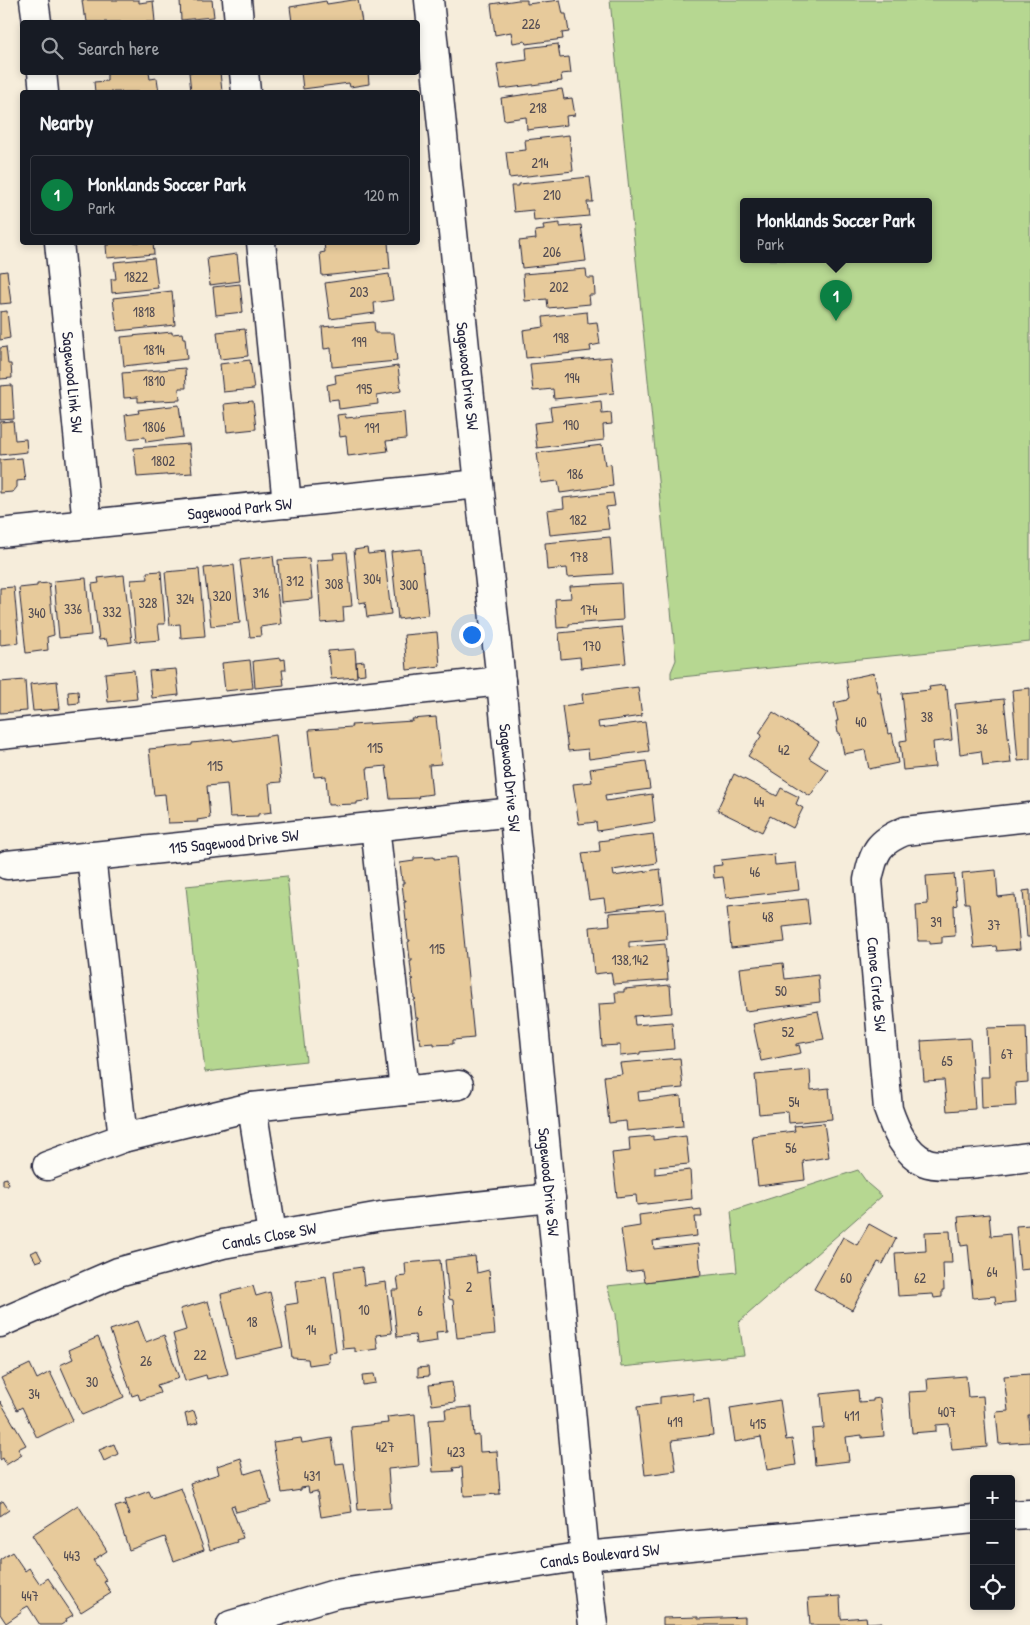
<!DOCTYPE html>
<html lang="en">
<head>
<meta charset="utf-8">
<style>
	:root { --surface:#171b24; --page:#20242c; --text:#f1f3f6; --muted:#9ea1a6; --line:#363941; --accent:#0b8043 }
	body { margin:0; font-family:"Patrick Hand",sans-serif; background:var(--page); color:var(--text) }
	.controls { position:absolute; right:15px; bottom:15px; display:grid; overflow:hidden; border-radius:5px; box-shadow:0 2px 8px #0003 }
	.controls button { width:45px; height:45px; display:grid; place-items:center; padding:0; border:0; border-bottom:1px solid var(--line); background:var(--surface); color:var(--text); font:25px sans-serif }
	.you { position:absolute; left:471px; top:634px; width:18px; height:18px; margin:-12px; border:4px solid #fff; border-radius:50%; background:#1a73e8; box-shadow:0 0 0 8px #1a73e833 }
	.badge { display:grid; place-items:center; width:32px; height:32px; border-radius:50%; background:var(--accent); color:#fff; font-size:16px; font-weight:700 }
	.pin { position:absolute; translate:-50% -41px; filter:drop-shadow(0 1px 2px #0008) }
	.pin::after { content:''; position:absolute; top:26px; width:18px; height:15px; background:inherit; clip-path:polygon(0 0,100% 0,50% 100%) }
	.popup { position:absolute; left:740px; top:198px; width:192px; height:65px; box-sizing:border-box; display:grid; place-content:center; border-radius:5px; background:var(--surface); filter:drop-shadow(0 1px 4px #0005); font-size:16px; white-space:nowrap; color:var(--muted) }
	.popup b { font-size:19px; color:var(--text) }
	.popup::after { content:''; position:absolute; left:50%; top:100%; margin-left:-10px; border:10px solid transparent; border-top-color:var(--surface) }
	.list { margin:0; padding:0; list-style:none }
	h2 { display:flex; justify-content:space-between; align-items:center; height:65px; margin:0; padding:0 20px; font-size:21px }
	h2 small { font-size:16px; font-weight:400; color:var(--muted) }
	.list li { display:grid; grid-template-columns:32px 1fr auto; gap:15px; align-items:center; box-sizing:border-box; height:80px; margin:0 10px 10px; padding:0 10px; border:1px solid var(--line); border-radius:5px }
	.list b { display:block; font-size:19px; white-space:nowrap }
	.list p { margin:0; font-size:16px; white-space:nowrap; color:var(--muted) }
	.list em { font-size:16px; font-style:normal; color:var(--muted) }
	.icon { flex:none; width:28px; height:28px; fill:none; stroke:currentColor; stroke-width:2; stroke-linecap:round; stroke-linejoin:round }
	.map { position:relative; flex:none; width:1030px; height:1625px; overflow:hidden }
	.search { position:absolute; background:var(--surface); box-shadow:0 2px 8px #0003; left:20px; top:20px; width:400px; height:55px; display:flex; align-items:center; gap:12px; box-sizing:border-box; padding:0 18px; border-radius:5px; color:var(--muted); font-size:19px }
	.panel { position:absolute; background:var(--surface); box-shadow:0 2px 8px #0003; left:20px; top:90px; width:400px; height:155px; border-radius:5px }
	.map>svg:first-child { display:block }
	.green { fill:#b6d791; stroke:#6c7c66; fill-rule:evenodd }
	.building { fill:#e7ca9b; stroke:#22223b }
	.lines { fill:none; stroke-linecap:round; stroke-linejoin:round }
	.minor-casing { stroke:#22223b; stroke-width:31 }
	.minor { stroke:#fdfcf7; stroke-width:28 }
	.labels { text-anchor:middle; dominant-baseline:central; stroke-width:5; stroke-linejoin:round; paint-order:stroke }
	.number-label { font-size:14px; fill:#534c53 }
	.street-label { font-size:16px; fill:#22223b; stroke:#fdfcf7 }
</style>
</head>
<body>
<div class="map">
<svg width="1030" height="1625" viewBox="0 0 1030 1625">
	<rect width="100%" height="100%" fill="#f6eddb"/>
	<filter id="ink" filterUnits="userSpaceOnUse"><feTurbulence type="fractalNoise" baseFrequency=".02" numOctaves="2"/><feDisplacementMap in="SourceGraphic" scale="10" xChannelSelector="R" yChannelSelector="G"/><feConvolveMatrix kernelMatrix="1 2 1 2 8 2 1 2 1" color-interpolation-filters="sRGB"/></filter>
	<g filter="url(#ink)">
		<path class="green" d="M610,0H1030V642L671,678V672L676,660ZM744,202H928V260H744Z
			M287,876L306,1061L205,1072L186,886Z
			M858,1170L868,1184L882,1196L739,1322L744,1355L621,1367L616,1314L607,1286L737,1272L731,1211Z"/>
		<path class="building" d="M82,0H139V3L153,1L155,22H87L86,15H84Z
			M180,0H212L214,17L181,20Z
			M353,0H358L362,22H292L290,7L326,1L327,4Z
			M518,0H527V4L560,0L563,14H566L569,32L562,33L563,39L526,44L525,41L513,43L511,32L495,35L491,4Z
			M558,44L560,58L569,57L571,73L561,74L562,81L501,89L497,64L527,60L526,48Z
			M116,72H149L150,79L157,78L159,92H95L94,82L107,81V74Z
			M189,72H220L222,92H191Z
			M301,72H368L369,84L350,87L349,83L303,89Z
			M562,89L564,99L572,98L575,115L566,116L567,125L527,130L526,117L504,120L501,98Z
			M569,135L573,171L509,178L506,152L526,150L525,140Z
			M590,177L593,202H587L589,216L534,221L533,210L514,212L511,186H519V184Z
			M560,223V227L581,225L586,261L522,268L519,241L536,239L535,231L544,230L543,225Z
			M109,242H153L154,254L107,258L106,245H109Z
			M324,242H388L390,269L322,276L320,253L325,252Z
			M237,254L240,281L210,285L207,258Z
			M154,258L158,288L112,293L111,279H116L114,262Z
			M586,269L587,278H594L595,295H589L590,304L548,308L547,299L525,301L523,274Z
			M7,271L11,303L0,304V272Z
			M389,274L393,300L374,303L375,313L330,319L325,283Z
			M240,284L243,312L216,315L213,287Z
			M172,291L175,325L117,331L113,298Z
			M7,311L10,338L0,340V312Z
			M587,312L588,323L597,322L600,344L590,346L591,351L526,358L523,330L544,327L543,317Z
			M374,322L375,333H394L397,361L332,367L331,348L324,349L322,327Z
			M245,329L248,356L220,359L217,332Z
			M172,332V334L182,333L183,338H185L187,359L124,366L121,337Z
			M6,347L8,364H11L12,378L0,379V348Z
			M611,357L614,393L554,399L553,389L533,391L530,364Z
			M250,360L254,389L223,392L220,364Z
			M398,366L401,391L377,395L378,404L339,409L338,399L329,400L327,385L336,383L335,375Z
			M185,368L186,388H179L180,400L138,402V397L124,398L122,373Z
			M12,385L14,419L0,420V386Z
			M253,401L256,429L227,432L224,404Z
			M601,401L602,414L611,413L612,424L603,425L604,440L537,448L534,423L552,421L550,407Z
			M179,405L183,437L146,442L145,437L128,439L125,415L139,413L138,410Z
			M404,412L406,439L386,441L388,451L348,456L346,436L340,437L337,415L345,414L346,418Z
			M13,421L15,440L26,439L27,452L0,455V422Z
			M189,444L192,473L137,477L134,448Z
			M602,445L605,465L611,464L613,486L560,493L558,481L541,483L537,453Z
			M22,458L25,480L17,481V487L13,492L0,493V460Z
			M613,493L615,506L606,507L609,529L550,535L547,510L564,508L563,498Z
			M610,537L613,574L568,577L567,568L547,570L545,543Z
			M367,548L368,554L384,552L391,614L367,617L365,602L359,603L354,550Z
			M421,549L428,615L398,619L391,552Z
			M347,552L352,606L343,607L344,621L321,623L317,560L334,559L333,553Z
			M273,556L281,624L260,627L261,636L250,637L240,560Z
			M309,558L313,599L281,602L278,560Z
			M234,565L240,623L211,626L204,568Z
			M199,569L205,636L181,638L180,624L170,625L165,572Z
			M161,571L165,624H158L160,640L136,642L131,580L148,579L147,572Z
			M124,575L132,642L108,645L106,639L99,640L92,584L99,583L98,578Z
			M86,578L91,635L59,638L54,581Z
			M49,583L54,635L47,637L48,650L26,653L19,588L37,586V584Z
			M621,583L623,620L569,624V627L557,628L555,599L571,598L570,586Z
			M14,587L19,643L0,645V588Z
			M622,627L626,663L581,668L580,657L561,659L559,633Z
			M437,632L440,666L407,670L404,635Z
			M355,649L357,677L331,679L328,651Z
			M281,658V660L285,659L286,670H282L284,685L255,688L253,661Z
			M250,660L253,688L225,691L222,663Z
			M364,661L365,674L357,675L356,662Z
			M176,669L179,695L152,698L149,671Z
			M134,670L137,699L108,702L105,673Z
			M874,673L878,692H880L888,734L892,733L898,763L869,769L865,750L844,754L840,733H838L836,721H838L834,703L847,700V699L849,698L846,679Z
			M25,680L27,711L0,713V682Z
			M57,681L60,709L33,711L30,684Z
			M944,685L945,690L947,689L952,740L933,742L935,767L903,770L900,741L907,740L902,693L930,690L929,687Z
			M638,687L642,716L598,722L599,728L645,722L649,751L589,759L588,749L568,751L562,706L583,703L582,694Z
			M1030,688V760L1018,761L1012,690Z
			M78,691L79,703L69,704L68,692Z
			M1004,699L1011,763L983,766L981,751L960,754L955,704Z
			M773,712L819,742L809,758L828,770L810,796L748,756L762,735L759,733Z
			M436,717L441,764L429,765L432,794L418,796L419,798L390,799L386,766L367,768L370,800L357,802V804L328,805L326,776L314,777L309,730L352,727L351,725L413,721L412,719Z
			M276,735L281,782L269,783L272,812L258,814V816L230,817L227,784L207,786L210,818L197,820L198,822L168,823L165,794L154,795L149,749L192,745V743L232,739L233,741Z
			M646,761L650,789L605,795L606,801L652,794L655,822L597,831L596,822L579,824L573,784L592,782L590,769Z
			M734,774L777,796L781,788L799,797L796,804L803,808L793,828L770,816L762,832L717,810Z
			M653,834L657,863L613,870L614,876L660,869L664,903L606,911L604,898L589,900L582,853L600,851L599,841Z
			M774,854L775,865L796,863L799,890L726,898L723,877L714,878L713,866L722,865L721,860Z
			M434,857V859L456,857L474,1038L453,1040V1044L434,1045V1043L421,1044L420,1038H418L416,1020L418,1019V1018H416L414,1000L416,999L414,998L412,980L414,979H412L410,961H412V959H410L408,942L410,941V940H408L406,922L408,920L406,921L404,902H406V901H404L402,883H404V881H402L400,863L414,861V858Z
			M996,870L998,897L1015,895L1020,949L997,951L996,946L974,948L969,903H965L962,873Z
			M954,874L957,905L954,906L955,936L942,937V943L930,944V941H918L916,905L928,904L926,876Z
			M1030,890V937H1027L1023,891Z
			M807,899L810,924L783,927L785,942L731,948L727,907Z
			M665,909L667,939L629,942V947L665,944L668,980L613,984L611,972L594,974L590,927L610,925L609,913Z
			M783,963L785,979L818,975L820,1002L745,1011L740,968Z
			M670,985L672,1013L634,1016L635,1025L672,1022L674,1049L640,1052V1054L620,1056V1045L602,1046L599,1004L616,1003L615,992H624V989Z
			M818,1011L824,1039L796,1044V1046L799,1045L801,1053L761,1061L753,1024Z
			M1026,1027L1028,1082L1015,1083L1016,1106L982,1108L981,1077H989L987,1028Z
			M970,1038L975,1109L947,1111L944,1080L924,1081L921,1041Z
			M680,1058L683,1088L638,1092L639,1101L681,1096L683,1126L627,1131L626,1121L609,1123L604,1076L622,1074L620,1063Z
			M810,1070L811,1090L829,1088L832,1119L789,1123L788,1111L759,1114L755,1075Z
			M824,1123L829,1157L803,1161L805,1180L758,1186L752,1136L795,1131L794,1126Z
			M653,1136V1140L686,1136L689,1164L655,1167V1174L690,1170L692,1199L637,1205L636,1195L617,1197L612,1153L630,1151L629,1138Z
			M7,1178L8,1185H3V1179Z
			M693,1208L694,1210L701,1209L702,1217H695L697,1236L653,1241L654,1249L698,1244L701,1275L645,1282L643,1270L627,1272L621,1229L640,1226L639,1215Z
			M989,1214L991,1236L1010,1234L1015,1302L996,1304L995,1296L973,1298L968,1245L961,1246L958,1217Z
			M869,1224L896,1239L883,1264L878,1262L852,1310L814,1289L843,1237L857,1245Z
			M1030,1225V1269L1020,1270L1016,1226Z
			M950,1231L952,1263H943L944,1290H942V1297L934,1298L933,1294L898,1296L895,1253L926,1251L925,1232Z
			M37,1250L42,1260L36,1262L31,1253Z
			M475,1256L477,1273L489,1270L495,1334L457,1338L453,1300L449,1299L445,1260Z
			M440,1260L447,1331L436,1332L437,1341L416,1344L415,1335L397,1337L392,1290H399L397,1277L406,1276L405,1263Z
			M362,1267L364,1285L386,1282L392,1333L376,1335L378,1349L355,1352V1348L343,1349L334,1271Z
			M326,1276L336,1352L328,1353L329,1362L309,1365L308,1359L292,1358L285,1305L298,1303L295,1281Z
			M253,1286L256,1296L270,1292L283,1347L235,1358L221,1294Z
			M208,1301L228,1374L207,1379L206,1375L185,1381L173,1334L186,1330L180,1309Z
			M138,1321L146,1342L164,1335L179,1378L157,1385L160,1393L140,1400L138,1394L132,1396L110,1330Z
			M98,1337L124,1397L82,1415L60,1365L73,1359L69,1350Z
			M30,1364L37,1379L50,1372L73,1420L37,1438L22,1407L17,1410L1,1378Z
			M428,1367L429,1376L418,1377V1368Z
			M374,1374L376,1383L363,1385L362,1375Z
			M1030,1374V1415H1028L1030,1442L999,1444L996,1412L1008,1411L1004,1376Z
			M966,1376L968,1397L983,1396L987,1447L952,1450L949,1424L936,1425V1431L912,1433L909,1392L928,1391L927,1379Z
			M452,1382L455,1402L432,1405L429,1385Z
			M858,1390L859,1402L873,1401V1399L880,1398L884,1436L862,1438V1435L846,1437L849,1461L815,1465L812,1429L824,1428L821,1394Z
			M693,1393V1401L709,1399L713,1435L672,1440L676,1471L645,1475L637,1407L660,1404V1397Z
			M780,1400L786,1440L792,1439L796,1465L767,1470L761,1437L735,1442L730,1408Z
			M0,1401L26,1445L18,1449L22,1455L6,1465L3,1458L0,1460Z
			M472,1407L474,1436L479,1435L480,1452L497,1451L500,1494L464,1496L462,1467L453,1468L454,1471L433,1472L429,1420L446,1419L445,1409Z
			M194,1411L198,1423L188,1426L185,1414Z
			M415,1414L419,1466L388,1469L391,1508L358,1510L351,1427L388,1423L387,1417Z
			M301,1438L302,1443L332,1438L336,1464L344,1463L352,1512L321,1517L317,1491L309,1493L308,1487L301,1488V1490L282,1493L273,1442Z
			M114,1444L118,1454L104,1461L99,1450Z
			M241,1458L245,1474L261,1469L271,1503L236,1512L234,1505L231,1506L243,1538L236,1540L237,1542L210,1550L190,1483L219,1474L217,1466Z
			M181,1488L204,1550L174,1561L165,1537L129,1550L115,1507L125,1504L129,1516L130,1515L125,1500L149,1491L152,1498Z
			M3,1501L9,1510L0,1516V1503Z
			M78,1505L107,1551L93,1560L107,1581L104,1582L111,1593L81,1612L32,1535Z
			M12,1552L25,1571L29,1568L40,1584L48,1578L73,1615L66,1619L67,1621L61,1625H40L28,1606L21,1610L22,1612L6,1623L0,1614V1560Z
			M840,1596L841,1619L866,1617L867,1623L882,1622V1625H810L808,1598Z
			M698,1617V1619L745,1617V1625H663V1618Z"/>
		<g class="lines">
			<g class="minor-casing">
				<g id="minor">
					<path d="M34,0L37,22"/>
					<path d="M237,0L239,22"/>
					<path id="s1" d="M429,0L479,484L501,681L585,1556L593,1625"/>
					<path d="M42,72L44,92"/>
					<path d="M244,72L246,92"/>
					<path id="s2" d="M59,242L87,524"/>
					<path d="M261,242L287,504"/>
					<path id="s3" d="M0,533L479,484"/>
					<path d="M0,735L501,681"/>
					<path id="s4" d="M1030,817L905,831C878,842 874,851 868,880L888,1109C895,1129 905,1153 925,1162C943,1170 1008,1159 1030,1157"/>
					<path d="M375,826L404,1091"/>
					<path d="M91,856L123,1138"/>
					<path id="s5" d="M7,865L514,812"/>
					<path d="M252,1107L272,1234"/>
					<path d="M47,1166L123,1138L234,1111L252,1107L459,1085"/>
					<path id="s6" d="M0,1323L118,1272L223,1244L381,1216L551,1198"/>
					<path d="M1011,1515L1030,1514"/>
					<path id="s7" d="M231,1625L335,1594L585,1556L974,1519"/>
				</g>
			</g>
			<use href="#minor" class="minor"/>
		</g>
	</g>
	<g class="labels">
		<g class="number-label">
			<text x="531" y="23">226</text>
			<text x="538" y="107">218</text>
			<text x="540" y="162">214</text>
			<text x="552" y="194">210</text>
			<text x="552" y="251">206</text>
			<text x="136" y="276">1822</text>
			<text x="559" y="286">202</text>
			<text x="359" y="291">203</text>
			<text x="144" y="311">1818</text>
			<text x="561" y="337">198</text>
			<text x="359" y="341">199</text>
			<text x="154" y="349">1814</text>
			<text x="572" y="377">194</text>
			<text x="154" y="380">1810</text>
			<text x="364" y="388">195</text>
			<text x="571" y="424">190</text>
			<text x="154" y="426">1806</text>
			<text x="372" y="427">191</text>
			<text x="163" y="460">1802</text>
			<text x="575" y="473">186</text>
			<text x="578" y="519">182</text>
			<text x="579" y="556">178</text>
			<text x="372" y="578">304</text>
			<text x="295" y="580">312</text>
			<text x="334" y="583">308</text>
			<text x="409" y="584">300</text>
			<text x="261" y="592">316</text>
			<text x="222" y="595">320</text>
			<text x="185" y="598">324</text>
			<text x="148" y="602">328</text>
			<text x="73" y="608">336</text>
			<text x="589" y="609">174</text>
			<text x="112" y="611">332</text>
			<text x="37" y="612">340</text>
			<text x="592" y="645">170</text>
			<text x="927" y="716">38</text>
			<text x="861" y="721">40</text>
			<text x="982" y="728">36</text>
			<text x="375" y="747">115</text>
			<text x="784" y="749">42</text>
			<text x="215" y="765">115</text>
			<text x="759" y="801">44</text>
			<text x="755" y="871">46</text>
			<text x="768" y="916">48</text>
			<text x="936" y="921">39</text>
			<text x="994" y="924">37</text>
			<text x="437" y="948">115</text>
			<text x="630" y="959">138,142</text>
			<text x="781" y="990">50</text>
			<text x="788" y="1031">52</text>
			<text x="1007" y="1053">67</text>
			<text x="947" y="1060">65</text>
			<text x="794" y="1101">54</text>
			<text x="791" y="1147">56</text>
			<text x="992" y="1271">64</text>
			<text x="846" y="1277">60</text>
			<text x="920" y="1277">62</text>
			<text x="469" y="1286">2</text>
			<text x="364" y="1309">10</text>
			<text x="420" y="1310">6</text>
			<text x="252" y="1321">18</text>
			<text x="311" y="1329">14</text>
			<text x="200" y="1354">22</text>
			<text x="146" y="1360">26</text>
			<text x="92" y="1381">30</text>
			<text x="34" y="1393">34</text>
			<text x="947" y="1411">407</text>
			<text x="852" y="1415">411</text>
			<text x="675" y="1421">419</text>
			<text x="758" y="1423">415</text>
			<text x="385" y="1446">427</text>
			<text x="456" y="1451">423</text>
			<text x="312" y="1475">431</text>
			<text x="72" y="1555">443</text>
			<text x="30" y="1595">447</text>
		</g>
		<g class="street-label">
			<text stroke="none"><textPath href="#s1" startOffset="378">Sagewood Drive SW</textPath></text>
			<text stroke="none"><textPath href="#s2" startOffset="141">Sagewood Link SW</textPath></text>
			<text stroke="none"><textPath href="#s3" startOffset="241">Sagewood Park SW</textPath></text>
			<text stroke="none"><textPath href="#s1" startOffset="782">Sagewood Drive SW</textPath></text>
			<text stroke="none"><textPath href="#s5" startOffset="228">115 Sagewood Drive SW</textPath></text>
			<text stroke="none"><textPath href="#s4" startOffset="296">Canoe Circle SW</textPath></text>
			<text stroke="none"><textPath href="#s1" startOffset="1188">Sagewood Drive SW</textPath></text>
			<text stroke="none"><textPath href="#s6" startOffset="284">Canals Close SW</textPath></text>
			<text stroke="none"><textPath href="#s7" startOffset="376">Canals Boulevard SW</textPath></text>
		</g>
	</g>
</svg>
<div class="controls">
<button>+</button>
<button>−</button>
<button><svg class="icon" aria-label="locate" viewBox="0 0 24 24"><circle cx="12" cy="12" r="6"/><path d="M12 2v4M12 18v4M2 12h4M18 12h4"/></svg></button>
</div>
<div class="you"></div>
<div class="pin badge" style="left:836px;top:321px">1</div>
<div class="popup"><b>Monklands Soccer Park</b>Park</div>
<div class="search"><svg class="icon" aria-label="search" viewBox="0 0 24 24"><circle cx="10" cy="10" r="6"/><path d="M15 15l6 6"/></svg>Search here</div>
<section class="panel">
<h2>Nearby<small></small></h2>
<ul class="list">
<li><span class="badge">1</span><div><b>Monklands Soccer Park</b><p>Park</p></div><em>120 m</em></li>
</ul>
</section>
</div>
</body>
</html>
